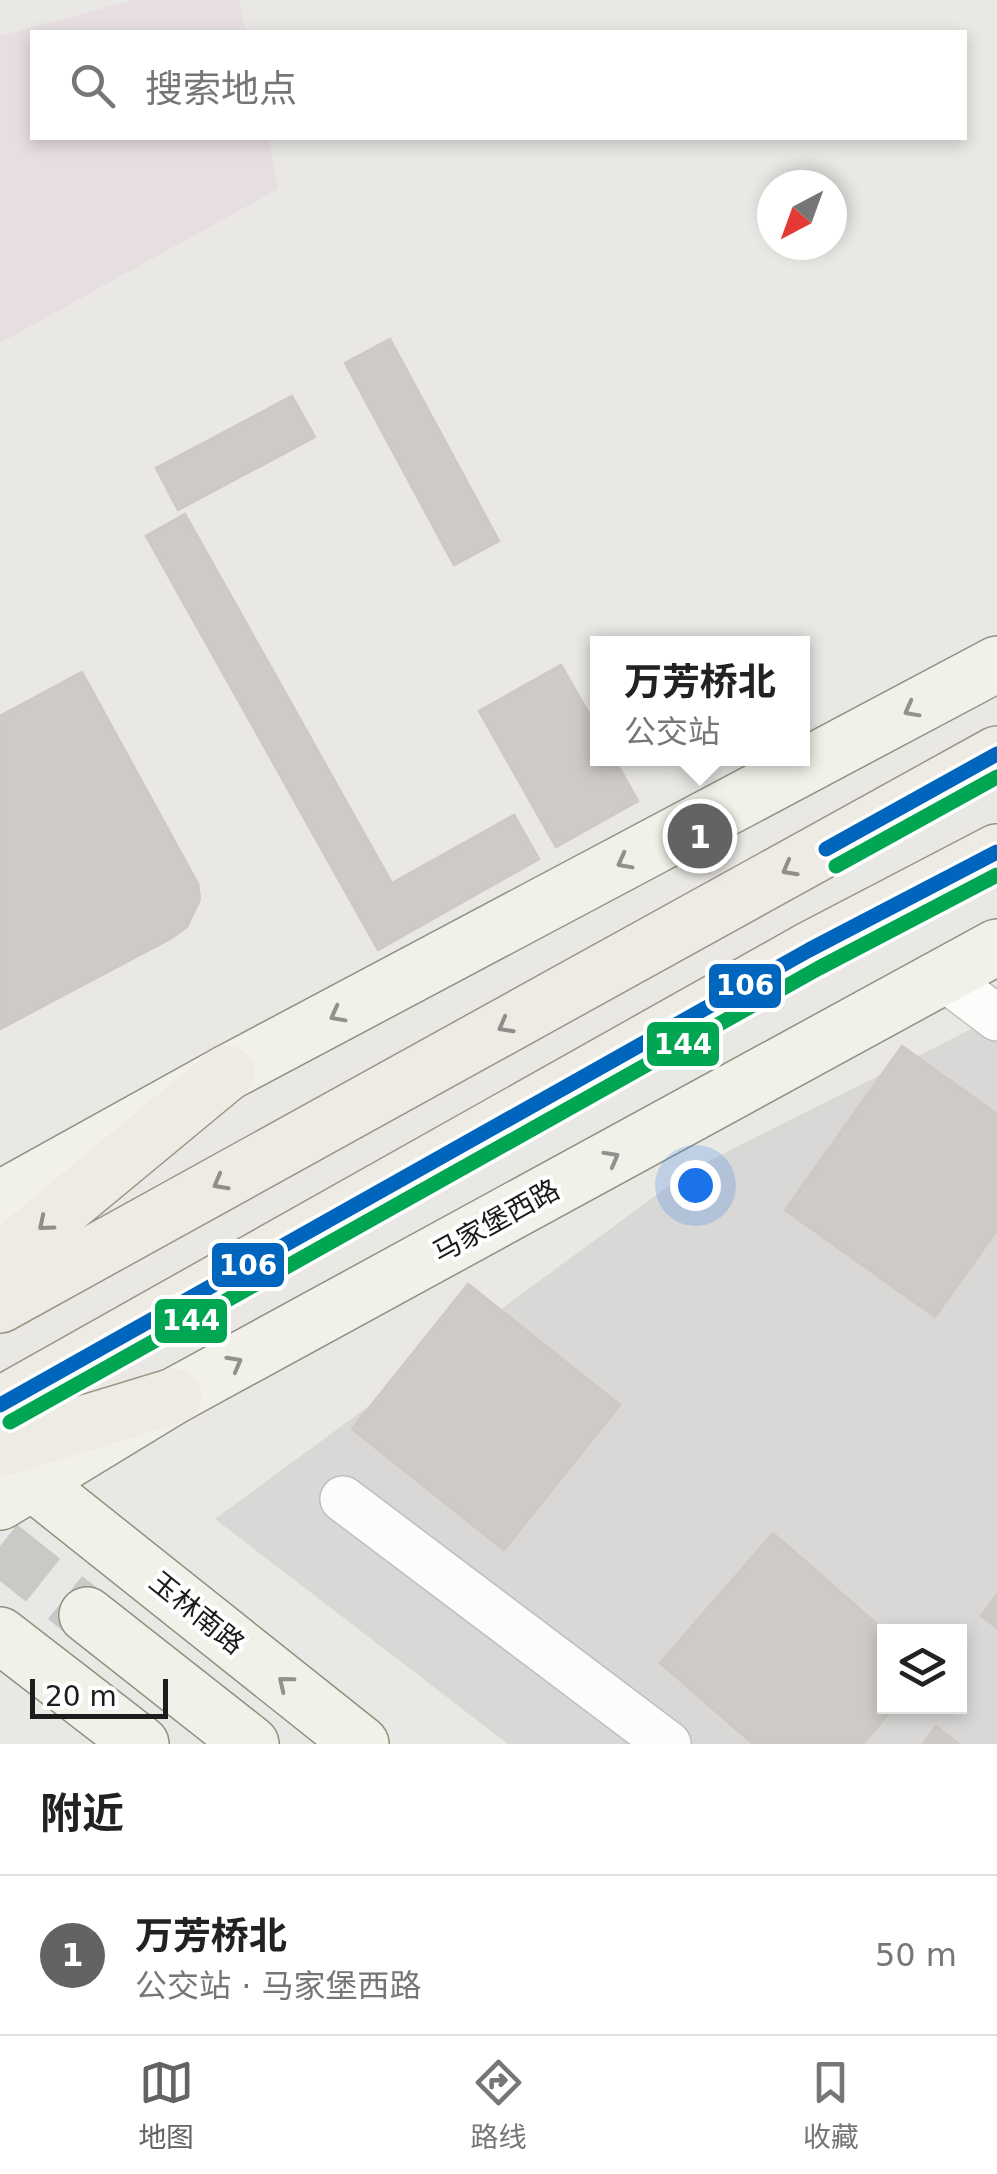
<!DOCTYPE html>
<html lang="zh">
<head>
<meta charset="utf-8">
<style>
	:root { --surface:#fff; --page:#f6f6f6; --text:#222; --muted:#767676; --line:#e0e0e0; --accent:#646362 }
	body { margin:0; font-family:"DejaVu Sans","Noto Sans SC",sans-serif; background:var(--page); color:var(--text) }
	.controls { position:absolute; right:30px; bottom:30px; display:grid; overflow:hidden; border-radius:0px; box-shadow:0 5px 15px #0003 }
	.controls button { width:90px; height:90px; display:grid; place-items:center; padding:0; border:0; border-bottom:2px solid var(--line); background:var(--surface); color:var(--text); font:50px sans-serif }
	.compass { position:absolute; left:757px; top:170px; width:90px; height:90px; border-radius:50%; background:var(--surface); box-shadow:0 5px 15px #0003; rotate:221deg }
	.scale { position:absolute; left:30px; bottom:25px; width:138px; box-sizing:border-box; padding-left:10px; border:5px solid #1c1c1c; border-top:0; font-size:28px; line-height:35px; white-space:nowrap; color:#1c1c1c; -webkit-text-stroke:8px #fff; paint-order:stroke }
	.you { position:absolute; left:695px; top:1185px; width:35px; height:35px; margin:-25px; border:8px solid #fff; border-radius:50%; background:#1a73e8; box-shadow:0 0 0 15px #1a73e833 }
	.badge { display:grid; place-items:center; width:65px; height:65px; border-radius:50%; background:var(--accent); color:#fff; font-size:32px; font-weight:700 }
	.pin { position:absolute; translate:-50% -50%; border:5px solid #fff; box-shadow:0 2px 10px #0006 }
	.popup { position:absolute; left:590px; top:636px; width:220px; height:130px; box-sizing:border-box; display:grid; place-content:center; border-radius:0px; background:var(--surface); filter:drop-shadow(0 2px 8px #0005); font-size:32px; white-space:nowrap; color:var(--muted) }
	.popup b { font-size:38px; color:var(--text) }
	.popup::after { content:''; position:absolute; left:50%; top:100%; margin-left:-20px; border:20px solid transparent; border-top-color:var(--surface) }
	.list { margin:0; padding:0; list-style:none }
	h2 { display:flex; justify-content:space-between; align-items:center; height:130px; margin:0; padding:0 40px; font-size:42px }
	h2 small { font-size:32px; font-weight:400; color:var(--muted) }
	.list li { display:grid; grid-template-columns:65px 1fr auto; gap:30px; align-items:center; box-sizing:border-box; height:160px; padding:0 40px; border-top:2px solid var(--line) }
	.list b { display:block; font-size:38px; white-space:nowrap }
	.list p { margin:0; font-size:32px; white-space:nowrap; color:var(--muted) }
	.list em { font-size:32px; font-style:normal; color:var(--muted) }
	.icon { flex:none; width:55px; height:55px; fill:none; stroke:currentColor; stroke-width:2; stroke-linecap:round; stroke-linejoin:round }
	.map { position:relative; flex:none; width:997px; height:1744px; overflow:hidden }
	.search { position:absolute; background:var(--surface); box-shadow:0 5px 15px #0003; left:30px; right:30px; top:30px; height:110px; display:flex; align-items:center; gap:25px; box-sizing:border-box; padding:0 35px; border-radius:0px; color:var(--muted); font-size:38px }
	.sheet { height:290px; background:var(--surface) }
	nav { display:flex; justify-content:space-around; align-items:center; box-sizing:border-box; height:140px; border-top:2px solid var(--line); background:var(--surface); font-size:28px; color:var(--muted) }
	nav a { display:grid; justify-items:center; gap:5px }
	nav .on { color:var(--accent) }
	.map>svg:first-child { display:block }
	.residential { fill:#d9d8d6; fill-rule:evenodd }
	.industrial { fill:#e7dee2 }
	.building { fill:#cdcac7; stroke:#cdcac6; stroke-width:2.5 }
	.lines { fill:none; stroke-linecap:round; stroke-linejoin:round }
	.secondary-tunnel { stroke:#cbc9c6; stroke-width:55; stroke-dasharray:55 28; stroke-linecap:butt }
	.street-casing { stroke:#c0bfbd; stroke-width:48 }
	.secondary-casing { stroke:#90917f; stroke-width:58 }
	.primary-casing { stroke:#9d9584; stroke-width:58 }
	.street { stroke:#fcfcfb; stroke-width:45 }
	.secondary { stroke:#f1f1e9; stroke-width:55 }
	.primary { stroke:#eeeae4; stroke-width:55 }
	.bus-1-casing { stroke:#fff; stroke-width:22 }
	.bus-2-casing { stroke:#fff; stroke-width:22 }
	.bus-1 { stroke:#0065bd; stroke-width:15 }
	.bus-2 { stroke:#00a651; stroke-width:15 }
	.oneway { stroke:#91918d }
	.oneway2 { stroke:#908d8a }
	.labels { text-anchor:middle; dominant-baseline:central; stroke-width:8; stroke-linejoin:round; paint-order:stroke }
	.street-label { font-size:28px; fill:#1c1c1c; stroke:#fff }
	.line-badge { stroke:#fff; stroke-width:4 }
	.badge-label { font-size:28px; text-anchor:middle; font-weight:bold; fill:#fff }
</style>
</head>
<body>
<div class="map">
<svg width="997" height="1744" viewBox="0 0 997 1744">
	<rect width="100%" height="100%" fill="#eae8e4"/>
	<path class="residential" d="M997,1016V1744H508L215,1519L689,1171ZM884,1632H960V1706H884Z"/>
	<path class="industrial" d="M133,0H239L246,32H32V138H268L278,189L0,343V36Z"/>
	<path class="building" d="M390,339L499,541L454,565L345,363Z
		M292,396L315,437L178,510L156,468Z
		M185,514L392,883L514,815L539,859L378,950L146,536Z
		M561,665L598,729V758H614L638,801L556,847L479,711Z
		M82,672L198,884L200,899L187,927L170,939L0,1029V716Z
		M902,1046L997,1114V1230L935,1317L785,1210Z
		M468,1284L620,1405L504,1550L352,1429Z
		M773,1533L886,1632L884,1706H895L863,1744H753L660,1663Z
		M997,1594V1628L981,1616Z
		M936,1726L959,1744H923Z"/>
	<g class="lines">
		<path class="secondary-tunnel" d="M0,1546L87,1615"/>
		<g class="street-casing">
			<path id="street" d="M943,977L997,1018
				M343,1499L668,1744"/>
		</g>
		<g class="secondary-casing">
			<path id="secondary" d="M0,1199L227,1073L997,664
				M32,1482L361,1744
				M0,1502L174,1396L997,947
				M87,1615L251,1744
				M0,1635L141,1744"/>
		</g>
		<g class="primary-casing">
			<path id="primary" d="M0,1261L227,1073
				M0,1305L997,754
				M0,1405L809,950L997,852
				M0,1449L174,1396"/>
		</g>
		<use href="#street" class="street"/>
		<use href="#secondary" class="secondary"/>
		<use href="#primary" class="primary"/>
		<g class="bus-1-casing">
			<path id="bus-1" d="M826,849L997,754
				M0,1405L809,950L997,852"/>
		</g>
		<g class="bus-2-casing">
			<path id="bus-2" d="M836,866L997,777
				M10,1422L819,968L997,875"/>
		</g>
		<use href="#bus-1" class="bus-1"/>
		<use href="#bus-2" class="bus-2"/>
	</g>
	<defs><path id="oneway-chevron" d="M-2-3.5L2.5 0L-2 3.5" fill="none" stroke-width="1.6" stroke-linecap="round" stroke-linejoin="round" transform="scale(2.5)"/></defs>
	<g class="oneway">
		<use href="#oneway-chevron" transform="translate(911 710) rotate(152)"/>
		<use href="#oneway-chevron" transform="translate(624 862) rotate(152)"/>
		<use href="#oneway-chevron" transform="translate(337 1015) rotate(152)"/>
		<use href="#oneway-chevron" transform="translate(612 1158) rotate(-29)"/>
		<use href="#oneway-chevron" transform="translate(235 1363) rotate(-29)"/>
		<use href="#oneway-chevron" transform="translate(285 1683) rotate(-141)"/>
	</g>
	<g class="oneway2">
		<use href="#oneway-chevron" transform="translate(789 869) rotate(151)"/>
		<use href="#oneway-chevron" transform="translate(505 1026) rotate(151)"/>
		<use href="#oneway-chevron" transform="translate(220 1183) rotate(151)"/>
		<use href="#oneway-chevron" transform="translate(45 1224) rotate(140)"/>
	</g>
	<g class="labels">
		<g class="street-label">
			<text transform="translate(496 1221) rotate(-29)">马家堡西路</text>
			<text transform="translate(197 1613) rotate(39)">玉林南路</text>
		</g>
	</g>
	<g class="line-badge">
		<rect x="707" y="962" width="76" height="48" rx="10" fill="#0065bd"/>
		<rect x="645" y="1020" width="76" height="48" rx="10" fill="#00a651"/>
		<rect x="210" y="1241" width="76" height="48" rx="10" fill="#0065bd"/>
		<rect x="153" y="1297" width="76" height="48" rx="10" fill="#00a651"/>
	</g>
	<g class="badge-label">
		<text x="745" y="995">106</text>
		<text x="683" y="1054">144</text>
		<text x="248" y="1275">106</text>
		<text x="191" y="1330">144</text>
	</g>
</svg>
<div class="controls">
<button><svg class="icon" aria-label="layers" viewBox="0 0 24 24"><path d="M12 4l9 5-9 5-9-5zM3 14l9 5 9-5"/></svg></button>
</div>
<svg class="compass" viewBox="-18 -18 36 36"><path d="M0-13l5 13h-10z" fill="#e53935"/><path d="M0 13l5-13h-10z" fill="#767676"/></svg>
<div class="scale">20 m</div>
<div class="you"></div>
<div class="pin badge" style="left:700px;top:836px">1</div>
<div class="popup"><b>万芳桥北</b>公交站</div>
<div class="search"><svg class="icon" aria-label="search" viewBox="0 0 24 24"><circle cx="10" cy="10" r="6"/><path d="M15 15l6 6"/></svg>搜索地点</div>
</div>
<section class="sheet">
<h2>附近<small></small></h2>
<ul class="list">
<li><span class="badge">1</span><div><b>万芳桥北</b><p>公交站 · 马家堡西路</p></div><em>50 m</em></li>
</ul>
</section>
<nav>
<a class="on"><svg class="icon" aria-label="map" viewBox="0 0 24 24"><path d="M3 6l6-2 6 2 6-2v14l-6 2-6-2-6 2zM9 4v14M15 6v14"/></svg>地图</a>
<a><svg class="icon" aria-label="directions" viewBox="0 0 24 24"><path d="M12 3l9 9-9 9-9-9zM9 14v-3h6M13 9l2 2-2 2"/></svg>路线</a>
<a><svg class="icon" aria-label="saved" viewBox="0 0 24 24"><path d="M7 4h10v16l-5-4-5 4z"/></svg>收藏</a>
</nav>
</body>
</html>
